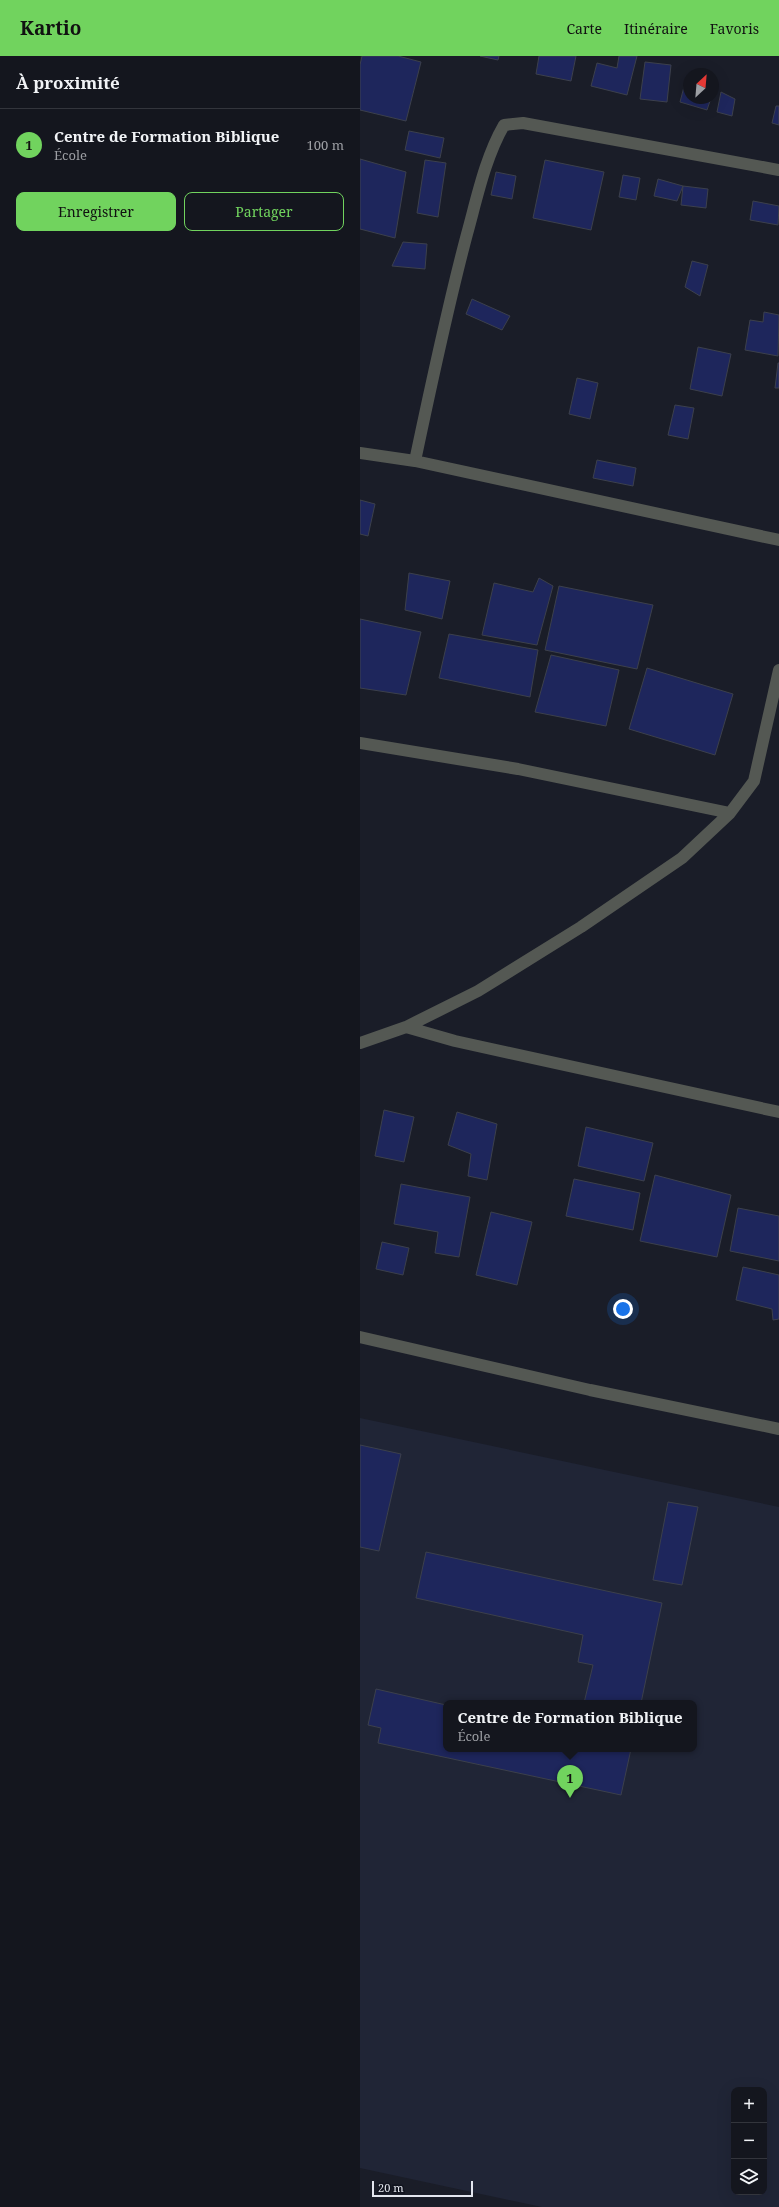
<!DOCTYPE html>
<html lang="fr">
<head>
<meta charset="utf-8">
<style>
	:root { --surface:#14161e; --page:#21232b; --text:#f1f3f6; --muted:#9d9fa4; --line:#33353c; --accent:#71d35e }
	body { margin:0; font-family:"Noto Serif",serif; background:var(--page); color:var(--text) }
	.controls { position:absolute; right:12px; bottom:12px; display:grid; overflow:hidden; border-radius:8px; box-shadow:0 4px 16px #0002 }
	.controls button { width:36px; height:36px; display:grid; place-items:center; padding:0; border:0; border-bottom:1px solid var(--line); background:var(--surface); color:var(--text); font:20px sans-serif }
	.compass { position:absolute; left:323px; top:12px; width:36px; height:36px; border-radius:50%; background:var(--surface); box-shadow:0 4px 16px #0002; rotate:26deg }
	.scale { position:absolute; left:12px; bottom:10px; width:101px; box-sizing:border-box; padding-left:4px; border:2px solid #e3e6ee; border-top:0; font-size:11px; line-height:14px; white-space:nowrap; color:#e3e6ee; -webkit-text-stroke:3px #11141f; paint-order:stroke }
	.you { position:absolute; left:263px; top:1253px; width:14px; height:14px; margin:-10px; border:3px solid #fff; border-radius:50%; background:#1a73e8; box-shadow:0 0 0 6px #1a73e833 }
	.badge { display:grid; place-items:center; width:26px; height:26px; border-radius:50%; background:var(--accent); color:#111; font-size:13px; font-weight:700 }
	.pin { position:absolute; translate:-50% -33px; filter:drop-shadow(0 1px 2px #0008) }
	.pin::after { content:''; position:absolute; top:21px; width:14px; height:12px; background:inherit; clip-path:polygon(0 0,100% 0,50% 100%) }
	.popup { position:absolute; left:83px; top:1644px; width:254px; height:52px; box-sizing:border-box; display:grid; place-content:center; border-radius:8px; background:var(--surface); filter:drop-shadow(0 1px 3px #0005); font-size:13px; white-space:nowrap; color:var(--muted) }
	.popup b { font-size:15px; color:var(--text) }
	.popup::after { content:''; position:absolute; left:50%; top:100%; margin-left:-8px; border:8px solid transparent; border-top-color:var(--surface) }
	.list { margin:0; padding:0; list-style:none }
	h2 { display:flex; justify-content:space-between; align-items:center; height:52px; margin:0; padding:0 16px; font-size:17px }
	h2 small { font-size:13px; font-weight:400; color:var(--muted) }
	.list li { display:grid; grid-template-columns:26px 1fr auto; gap:12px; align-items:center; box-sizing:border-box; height:72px; padding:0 16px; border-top:1px solid var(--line) }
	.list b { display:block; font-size:15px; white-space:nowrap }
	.list p { margin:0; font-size:13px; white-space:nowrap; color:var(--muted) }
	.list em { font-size:13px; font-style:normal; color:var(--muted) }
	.actions { display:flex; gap:8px; padding:12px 16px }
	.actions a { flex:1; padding:9px 0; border:1px solid var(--accent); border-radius:8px; text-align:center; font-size:14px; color:var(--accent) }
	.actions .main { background:var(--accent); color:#111 }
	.icon { flex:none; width:22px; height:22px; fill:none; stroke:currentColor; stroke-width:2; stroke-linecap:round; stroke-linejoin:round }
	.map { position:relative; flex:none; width:419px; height:2151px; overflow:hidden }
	header { display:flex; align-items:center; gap:24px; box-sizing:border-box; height:56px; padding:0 20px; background:var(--accent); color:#111 }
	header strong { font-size:19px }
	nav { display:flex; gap:22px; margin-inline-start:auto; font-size:14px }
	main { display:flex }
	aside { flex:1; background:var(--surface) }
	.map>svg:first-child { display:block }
	.built { fill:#202536; fill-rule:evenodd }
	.building { fill:#1e265c; stroke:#3c404c }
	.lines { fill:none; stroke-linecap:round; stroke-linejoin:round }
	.minor { stroke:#545853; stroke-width:12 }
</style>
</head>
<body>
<header>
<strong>Kartio</strong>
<nav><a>Carte</a><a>Itinéraire</a><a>Favoris</a></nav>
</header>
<main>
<aside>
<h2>À proximité<small></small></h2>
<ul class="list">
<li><span class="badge">1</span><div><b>Centre de Formation Biblique</b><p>École</p></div><em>100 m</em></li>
</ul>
<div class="actions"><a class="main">Enregistrer</a><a>Partager</a></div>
</aside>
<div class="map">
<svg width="419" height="2151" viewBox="0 0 419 2151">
	<rect width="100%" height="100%" fill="#1a1d28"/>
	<path class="built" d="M0,1362L419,1451V2151H182L0,2112ZM86,1647H334V1693H86ZM374,2034H404V2136H374Z"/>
	<path class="building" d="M2,0H38L61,6L46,65L0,54V9Z
		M120,0H139L138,4Z
		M179,0H216L211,25L176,18Z
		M259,0H277L267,39L231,30L237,7L257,12Z
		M285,6L311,9L307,46L280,43Z
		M325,27L329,28V42H351L347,54L320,46Z
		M361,36L375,43L372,60L357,56Z
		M416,50H419V69L412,67Z
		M49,75L84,82L80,102L45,94Z
		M0,103L46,116L35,182L0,173Z
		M65,104L86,107L78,161L57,157Z
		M185,104L244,116L231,174L173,162Z
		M136,116L156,120L152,143L131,139Z
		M263,119L280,122L276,144L259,141Z
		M298,123L323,130L317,145L294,140Z
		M323,130L348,133L346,152L321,149Z
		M393,145L419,150L418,169L390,164Z
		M43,186L67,188L65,213L32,210Z
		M332,205L348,209L340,240L325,231Z
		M112,243L150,260L142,274L106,258Z
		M404,256L419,259L418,300L385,294L390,264L403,266Z
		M338,291L371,298L362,340L330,333Z
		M418,307H419V332H415Z
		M217,322L238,327L230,363L209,358Z
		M315,349L334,352L328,383L308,379Z
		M237,404L276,412L273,430L233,422Z
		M0,444L15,448L8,480L0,478Z
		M49,517L90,525L82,563L45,554Z
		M179,522L193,530L177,589L122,579L134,527L173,536Z
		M199,530L293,549L277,613L185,594Z
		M0,563L61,576L46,639L0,632Z
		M89,578L178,594L170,641L79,622Z
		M191,599L259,614L246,670L175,656Z
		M287,612L373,638L355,699L269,673Z
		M24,1054L54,1061L44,1106L15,1100Z
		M97,1056L137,1068L127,1124L108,1120L111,1098L88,1089Z
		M226,1071L293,1087L284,1125L218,1110Z
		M295,1119L371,1139L357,1201L280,1185Z
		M214,1123L280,1137L273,1174L206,1160Z
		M41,1128L110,1141L99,1201L75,1197L78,1176L34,1168Z
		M378,1152L419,1160V1205L370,1195Z
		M131,1156L172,1166L157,1229L116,1219Z
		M22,1186L49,1192L43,1219L16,1213Z
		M383,1211L419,1219V1263L413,1264L412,1253L376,1244Z
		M0,1389L41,1398L19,1495L0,1491Z
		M308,1446L338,1451L322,1529L293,1524Z
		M66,1496L302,1547L281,1647H224L233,1609L218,1606L223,1579L56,1542Z
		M16,1633L86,1649V1693H271L261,1739L18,1687L21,1672L8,1669Z"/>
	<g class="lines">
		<path class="minor" d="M0,397L55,405L419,484
			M55,405C71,329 87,253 107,178C117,142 125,102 144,69L163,67L419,114
			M0,687L158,713L370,757
			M46,971L118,935L221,871L322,802L370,757L394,725L419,614
			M0,987L46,971L95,985L419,1056
			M0,1281L230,1334L419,1373"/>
	</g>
</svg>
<div class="controls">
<button>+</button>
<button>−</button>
<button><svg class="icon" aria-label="layers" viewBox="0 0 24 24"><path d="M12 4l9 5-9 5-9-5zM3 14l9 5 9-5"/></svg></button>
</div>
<svg class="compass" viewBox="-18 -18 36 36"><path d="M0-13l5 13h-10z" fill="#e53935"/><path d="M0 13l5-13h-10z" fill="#9d9fa4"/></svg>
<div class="scale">20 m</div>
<div class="you"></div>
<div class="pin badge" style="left:210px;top:1742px">1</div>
<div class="popup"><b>Centre de Formation Biblique</b>École</div>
</div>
</main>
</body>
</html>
